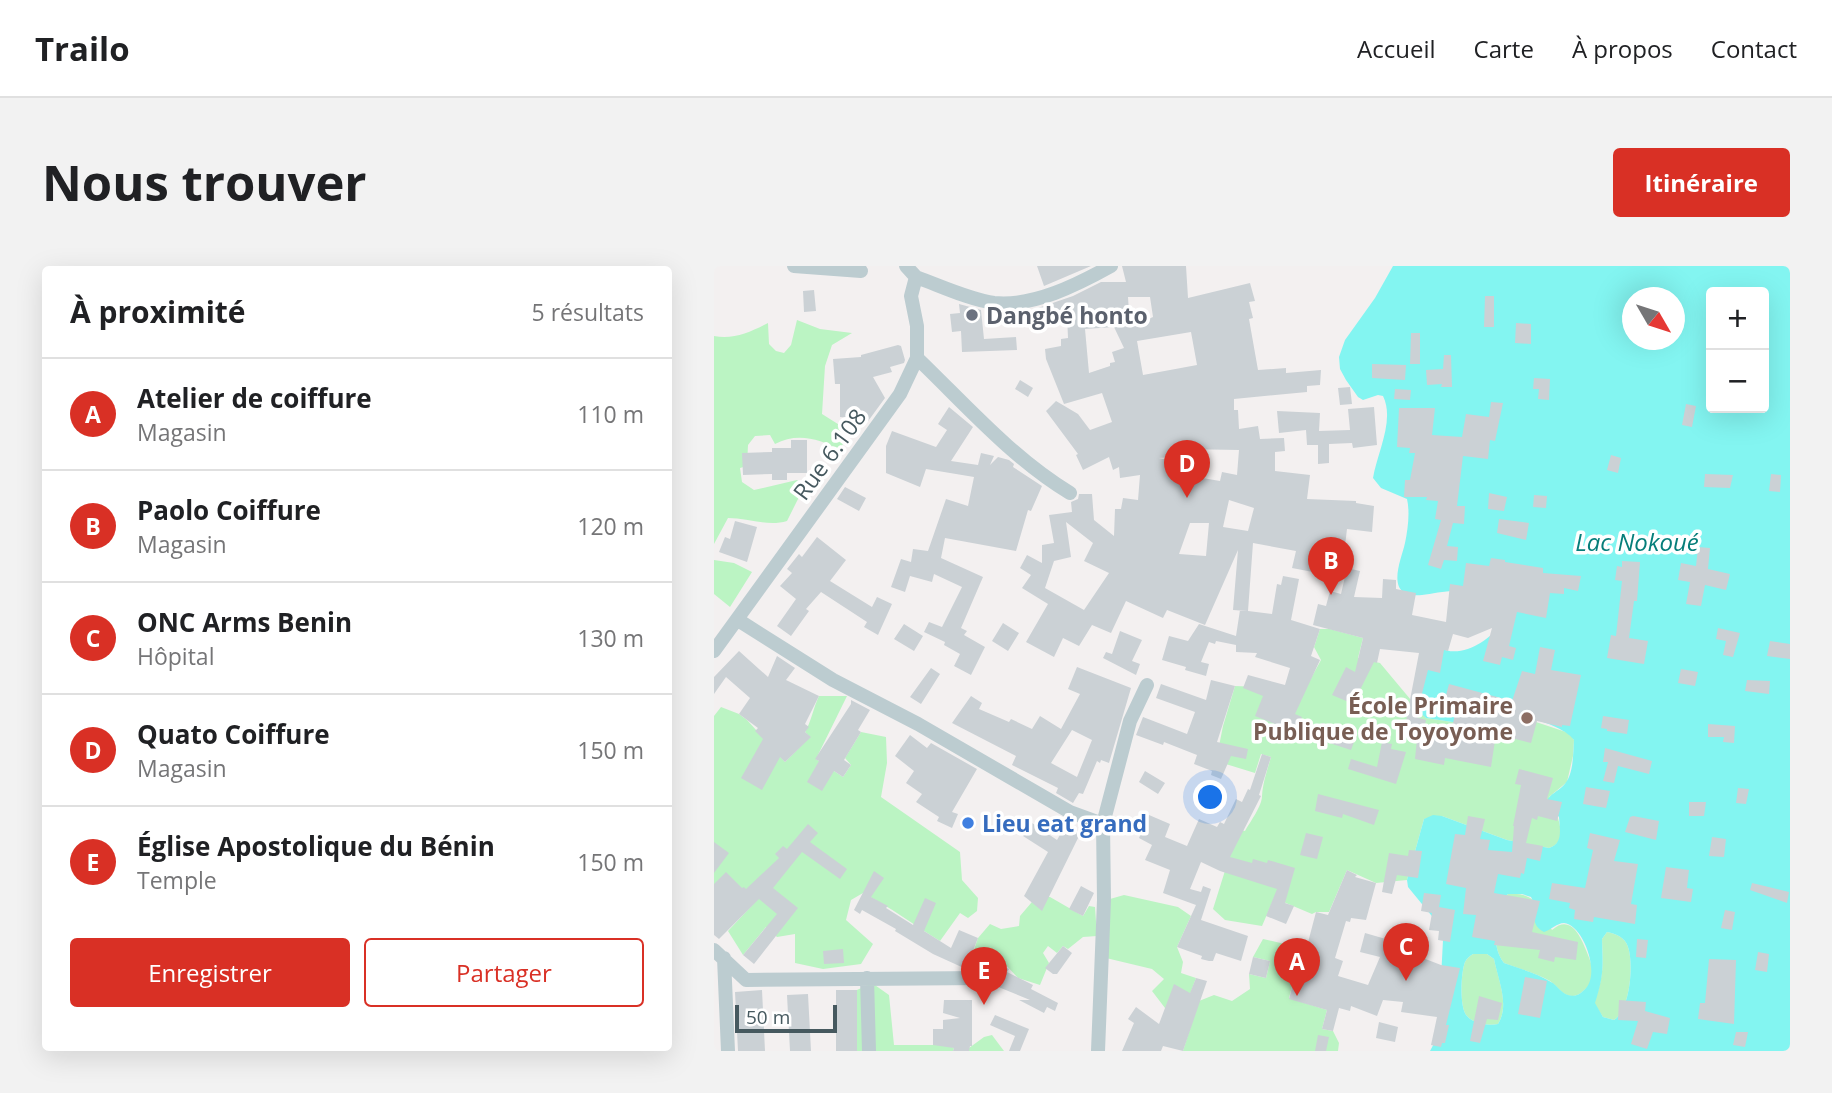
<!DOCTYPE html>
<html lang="fr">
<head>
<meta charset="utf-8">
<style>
	:root { --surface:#fff; --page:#f2f2f2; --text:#202124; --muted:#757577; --line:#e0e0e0; --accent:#d93025 }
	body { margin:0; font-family:"Open Sans",sans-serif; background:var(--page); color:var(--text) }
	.controls { position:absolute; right:21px; top:21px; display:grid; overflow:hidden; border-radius:7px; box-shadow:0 7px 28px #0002 }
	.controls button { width:63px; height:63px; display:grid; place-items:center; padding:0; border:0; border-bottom:2px solid var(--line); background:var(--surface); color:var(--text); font:35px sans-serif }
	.compass { position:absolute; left:908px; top:21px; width:63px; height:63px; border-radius:50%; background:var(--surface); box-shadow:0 7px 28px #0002; rotate:129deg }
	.scale { position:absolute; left:21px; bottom:18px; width:102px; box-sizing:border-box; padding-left:7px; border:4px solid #46595f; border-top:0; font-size:19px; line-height:24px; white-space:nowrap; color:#46595f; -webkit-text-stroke:5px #fff; paint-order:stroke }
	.you { position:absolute; left:497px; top:532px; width:24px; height:24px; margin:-18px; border:5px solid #fff; border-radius:50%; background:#1a73e8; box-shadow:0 0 0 10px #1a73e833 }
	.badge { display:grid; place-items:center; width:46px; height:46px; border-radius:50%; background:var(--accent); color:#fff; font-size:23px; font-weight:700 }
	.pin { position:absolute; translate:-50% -58px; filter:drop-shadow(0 2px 4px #0008) }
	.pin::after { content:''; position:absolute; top:37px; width:24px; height:21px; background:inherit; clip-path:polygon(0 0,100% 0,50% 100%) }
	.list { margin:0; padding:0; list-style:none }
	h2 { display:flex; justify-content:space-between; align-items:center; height:91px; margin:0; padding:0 28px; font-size:30px }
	h2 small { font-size:23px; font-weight:400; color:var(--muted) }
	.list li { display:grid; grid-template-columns:46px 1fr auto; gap:21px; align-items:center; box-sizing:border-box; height:112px; padding:0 28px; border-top:2px solid var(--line) }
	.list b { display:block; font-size:26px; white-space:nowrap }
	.list p { margin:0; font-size:23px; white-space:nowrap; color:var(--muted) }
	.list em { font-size:23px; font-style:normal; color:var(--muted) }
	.actions { display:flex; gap:14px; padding:21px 28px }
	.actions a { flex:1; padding:16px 0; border:2px solid var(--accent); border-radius:7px; text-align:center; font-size:24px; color:var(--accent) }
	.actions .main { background:var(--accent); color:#fff }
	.map { position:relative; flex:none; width:1076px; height:785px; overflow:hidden; border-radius:7px }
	header { display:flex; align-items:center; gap:42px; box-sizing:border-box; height:98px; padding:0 35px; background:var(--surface); border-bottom:2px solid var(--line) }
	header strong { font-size:33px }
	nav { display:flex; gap:38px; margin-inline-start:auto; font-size:24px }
	.intro { display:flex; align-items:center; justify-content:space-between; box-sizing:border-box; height:168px; padding:0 42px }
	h1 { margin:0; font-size:49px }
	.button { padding:18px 32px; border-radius:7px; background:var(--accent); color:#fff; font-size:24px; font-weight:700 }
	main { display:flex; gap:42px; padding:0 42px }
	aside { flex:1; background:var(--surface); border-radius:7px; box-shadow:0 7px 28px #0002 }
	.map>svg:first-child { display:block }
	.green { fill:#bbf4c3 }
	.water { fill:#83f5f1; fill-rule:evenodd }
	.building { fill:#cbd1d5; fill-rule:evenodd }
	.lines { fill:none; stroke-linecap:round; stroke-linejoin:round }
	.street { stroke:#bcccd0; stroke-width:14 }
	.worship-dot { fill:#6b7280; stroke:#fff; stroke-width:2.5 }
	.education-dot { fill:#8d6e63; stroke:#fff; stroke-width:2.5 }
	.shop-dot { fill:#3f7fe0; stroke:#fff; stroke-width:2.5 }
	.labels { text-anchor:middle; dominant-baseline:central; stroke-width:7; stroke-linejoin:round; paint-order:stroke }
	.worship-label { font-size:23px; font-weight:bold; fill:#5b616d; stroke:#fff; text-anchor:start }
	.street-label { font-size:23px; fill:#46595f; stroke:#fff }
	.education-label { font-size:23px; font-weight:bold; fill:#785e54; stroke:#fff; text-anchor:end }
	.shop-label { font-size:23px; font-weight:bold; fill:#366cbe; stroke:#fff; text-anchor:start }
	.water-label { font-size:24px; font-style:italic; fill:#067e7a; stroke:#fff }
</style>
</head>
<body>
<header>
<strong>Trailo</strong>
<nav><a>Accueil</a><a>Carte</a><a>À propos</a><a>Contact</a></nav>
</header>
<div class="intro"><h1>Nous trouver</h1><a class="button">Itinéraire</a></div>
<main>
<aside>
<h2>À proximité<small>5 résultats</small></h2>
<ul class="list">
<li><span class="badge">A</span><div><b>Atelier de coiffure</b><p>Magasin</p></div><em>110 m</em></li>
<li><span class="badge">B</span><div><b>Paolo Coiffure</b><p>Magasin</p></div><em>120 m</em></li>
<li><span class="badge">C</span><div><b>ONC Arms Benin</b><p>Hôpital</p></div><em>130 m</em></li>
<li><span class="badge">D</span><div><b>Quato Coiffure</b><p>Magasin</p></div><em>150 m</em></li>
<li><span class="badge">E</span><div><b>Église Apostolique du Bénin</b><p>Temple</p></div><em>150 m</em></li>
</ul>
<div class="actions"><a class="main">Enregistrer</a><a>Partager</a></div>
</aside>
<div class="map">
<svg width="1076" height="785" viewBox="0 0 1076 785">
	<rect width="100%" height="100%" fill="#f3f0f0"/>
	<path class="green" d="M83,54L106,63L138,67L118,79L111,100L108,148L135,165L126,184C106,173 83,166 61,178L56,169L41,170L34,179L33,200L26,202L28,216L40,224L83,214L90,221L73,255C54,261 34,252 14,252L0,278V70C19,74 37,66 54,57L55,78L62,85L70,87L77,79Z
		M0,294L20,297L38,306L16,341L0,328Z
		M606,363H616L649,372L644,392L666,397L712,452L758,459L786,444L855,467L860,474L859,490L853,516L835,531C841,545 858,575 835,582L793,574L728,550L710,553L693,614L662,617L633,604L615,646H602L598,648L560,632L548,660L511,654L499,643L515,592L521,563L531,565C536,556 548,540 548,530C549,516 553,505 557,491L547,488L541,507L502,495L509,460L521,420L591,423L607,394L600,381Z
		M105,430H133L102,493L129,511L137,499L131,492L147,466L172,471L173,497L167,531L246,586L248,614L264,632L263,645L254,652L246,647L226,675C200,659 176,641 149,627L137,634L132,654L159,678L147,698L109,703L81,697V668L63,671L52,661L29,689L14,665L43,634L0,618V450L7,441L25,448L33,454L71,496L96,471L91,466C96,459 100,440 105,430Z
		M794,628C823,626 824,642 838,664C853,651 862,662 869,677C876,694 887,713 868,726C863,730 859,731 853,729C846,726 842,719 836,715C822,707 806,703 790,697C775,678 785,654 789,632Z
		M410,629L464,641L477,650L463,681L469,696L467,707L482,712L475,731L485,735L500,729L518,735L536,723L535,708L552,712L556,695L539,691L549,673L588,682L575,732L613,744L608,763L619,765L625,777L624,785H469L481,747L451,742L438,725L450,713L438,703L392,692L396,633Z
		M323,630L336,631L369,650L375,640L381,641L383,670L369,671L354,683L349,680L343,687L334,680L329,687L335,697L326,719L304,712L289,696L258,689L264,672L276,658L287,663L305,660L306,650Z
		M893,666C902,668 911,671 914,681C920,698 916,744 900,754L889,751L880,737C890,709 889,701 888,673Z
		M759,688H773L780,693C784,713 796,739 784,758C775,760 760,758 753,750C745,742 747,706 751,696C753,692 756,690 759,688Z
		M158,717L175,729L180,779H232L240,782L239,785H143V724Z
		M278,769L290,785H255V782L270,771Z"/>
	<path class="water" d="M679,0H1076V785H716L724,770L729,674L726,660L694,621L693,614L710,553L719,549L728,550L793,574L835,582C849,578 846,564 845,551L832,536C837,527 843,526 849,520C860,510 859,487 860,474C847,457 807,450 786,444L758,459L712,452L702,443L700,425L726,382C747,393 775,375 787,358C780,350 771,335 761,329C746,321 723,327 708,329C669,333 687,295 691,277C694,263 696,246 693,233L667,222L659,212C663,187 681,154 669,130L664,129L649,134L644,131L632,114L626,103L625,91L631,74L661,32ZM997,26H1050V142H997ZM918,32H960V74H918ZM794,628H808L817,631C825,644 813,657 830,666C837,664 843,657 850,657C869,658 889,711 869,725C865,729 860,731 854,729C847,727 843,719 837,716C823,707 806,703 790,697C775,678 785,654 789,632ZM893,666C902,668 911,671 914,681C920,698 916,744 900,754L889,751L881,737C890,709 889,701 888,673ZM759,688H773L780,693C784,714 796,739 784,758C775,760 760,758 753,750C745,742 747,706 751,696C753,692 756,690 759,688Z"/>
	<path class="building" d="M323,0H377L330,20Z
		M408,0H472L474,32L536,17L541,35L535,36L539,52L535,53L544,104L572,102V107L607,104L606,119L593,120V126L520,133V144H524L525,163L544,160L546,173L570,172L571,185L561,186V205L596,209L593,233L642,235V237L660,240L658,266L633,263L630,288L608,285L604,307L578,302L582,285L539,277L534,345L519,344L524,284L491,359L453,344L449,352L412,335L397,367L378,359L365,380L349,372L340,391L312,376L334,338L308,322L317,309L306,302L313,289L328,297V279L340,277L335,249L358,246L357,236L364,233L365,228H378L380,254L400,270L401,243H407L409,232L424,234L426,209L406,212L405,201L399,204L395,191L369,204L362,189L364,188L332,145L342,135L364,148L376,164L398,156L388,127L350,138L332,93L331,83L347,80V73L354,72L353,49H347V46L326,51L324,42L359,30L387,16H412ZM414,31H436L439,51L416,61ZM400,61L410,82L398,86L401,96L396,97V100L375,107L371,63ZM477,66L483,99L429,109L423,75ZM467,183L525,184L523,209L508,206L506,215L465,208L466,197L445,192L467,190ZM515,234L540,242L534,265L509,261ZM352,256L379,277L370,295L395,307L370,344L331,322L340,295L357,291ZM476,257H495L492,290L465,288Z
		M100,24L102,45L90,46L89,25Z
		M771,30H780V61H770Z
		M245,38L267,44L270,73L302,71L303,84L248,86L247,65L238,66L236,48L246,47Z
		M802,57L817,58V78L801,77Z
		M697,67H706V98H696Z
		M184,79L187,80L191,94L190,97L176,101L178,106L159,111L171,132L152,158L134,156L135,152L126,151V118H121L119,93L147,91V89Z
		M730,89H737L738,121H727L728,118L713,119L712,104L729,103Z
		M658,98L692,99L691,114L658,112Z
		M820,112L836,113L835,134L824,133L825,123H819Z
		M306,114L319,122L314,131L301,123Z
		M636,121L638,138L626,139L624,122Z
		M681,123L697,124L696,134L680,133Z
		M777,136L789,137L781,175L776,174L774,193L749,190L743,240H751L750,258L739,257L733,280L744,281L743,295L730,294L727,303L714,299L727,254L721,253L724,235L712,234L713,231H690L691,214H696L701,187H695L696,182L683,181L685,142H721L718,169L748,171L752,148L775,151Z
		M972,138L982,140L978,161L968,159Z
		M235,141L259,161L237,195L264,199L267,187L280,190L276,199L284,191L295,194L300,198L299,201L328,220L317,245L314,244L302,285L231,272L227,292L269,311L247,362L253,365L250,369L271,381L257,409L240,400L246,388L230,379L231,376L210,366L215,356L228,361L248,321L220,308L218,316L196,310L191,326L177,321L187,293L197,296L199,283L214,285L232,233L254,240L260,211L212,203L206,221L172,207V180L178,165L222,181L233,164L224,158Z
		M660,141L663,179L639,182L638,177L615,178V197L604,198V179H593L592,164L565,167L563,145L606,147L605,165L636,164L634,143Z
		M77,174H93V207H73V214H58V208L29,209L28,187L58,186V182H77Z
		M897,189L907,192L904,207L893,204Z
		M991,208L1019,209L1016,222L990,221Z
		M1057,208L1067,209L1066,226L1055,225Z
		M131,221L152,232L145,245L123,233Z
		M775,227L793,231L790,245L774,243Z
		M820,229L833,230L832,242L819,241Z
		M785,253L815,257L812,274L783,267Z
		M21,255L43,261L33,296L5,286L11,271L16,273Z
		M103,271L132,294L116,315L158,341L163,331L178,338L164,369L150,361L153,356L107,326L92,343L95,345L77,370L63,360L82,333L66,320L78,307L73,303L85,288L88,291Z
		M984,281L996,282L994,303L1016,308L1012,324L991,319L987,340L972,338L976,316L964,314L967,297L982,300Z
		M777,292L791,294V296L829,302V307L867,310L864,325L850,322V328L836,327L832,352L803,346L795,380L802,382L799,394L788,391L786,399L769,395L778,362L754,372L739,368L734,385L730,384L726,407L714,404L702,451L712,454L710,462L737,466L742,444L729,440L735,418L798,435L808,405L821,408L826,381L841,384L837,404L867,409L856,460L848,459V461L823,455L817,477L782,468L777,501L731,492L730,499L701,493L704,463L691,460L705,387L666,383L663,397L660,396L642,432L639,431L637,437L618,429L632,401L641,406L649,372L599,359L604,338L612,340L616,325L627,328L633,302L646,305L640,331L668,332L669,313L682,314V323L702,327L698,349L732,356L736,318L749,320L752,297L775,300Z
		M908,295L926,296L923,335H920L915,372L934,375L930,398L893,392L897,369L902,370L908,315L901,314L903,300L908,301Z
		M569,310L585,313L577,354L606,363L597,390L606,394L581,448L588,451L581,466L541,450L549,430L529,422L534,409L571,419L576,402L541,391L543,387L522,386V379L502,375L501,378L495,376L487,396L495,398L492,410L471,404L472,401L448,394L455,370L474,375L485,358L522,370L526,344L558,348L563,318L567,319Z
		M289,357L305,367L294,385L278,375Z
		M190,358L209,370L200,385L180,373Z
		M1004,362L1026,367L1019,391L1009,389L1012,375L1002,373Z
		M406,365L428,374L418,395L426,398L422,409L389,392L392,386L398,388Z
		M1056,375L1076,378V393L1053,390Z
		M25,385L54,411L63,390L81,402L72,414L105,430L91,458L95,461L91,466L97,471L71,496L66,491L48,524L27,512L49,473L41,465L44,462L25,448L36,432L12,411L0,428V411Z
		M363,401L417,422L395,497L387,494L386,497L383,495L369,528L365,527L359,537L342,527L344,522L298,499L302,490L238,457L257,430L268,437L265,443L295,456L297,453L318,463L326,450L347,463L366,428L354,423ZM358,464L378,474L363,511L337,497Z
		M217,402L226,408L207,438L196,431Z
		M967,403L984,406L981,420L964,417Z
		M497,414L521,420L503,476L534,483L532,493L517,490L507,513L497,509L498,505L480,498L483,489L450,476L449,479L422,469L429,451L473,468L481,446L442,432L447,418L492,434Z
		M1033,414L1056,415L1055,428L1031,425Z
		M137,434L156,444L144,464L147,466L130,494L137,499L129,511L120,505L108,525L93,516L105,495L101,493L137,438Z
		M889,450L915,454L913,468L893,465V463L887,462Z
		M608,457L643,468L637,484L603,473Z
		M994,458L1021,460L1020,477L1009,476L1010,471H994Z
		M196,469L213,482L217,477L263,503L238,546L244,548L238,562L223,555L225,551L202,536L208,528L192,517L200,505L181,490Z
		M668,476L678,478L677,483L692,486L682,518L634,503L637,493L663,501Z
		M891,482L938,495L935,508L904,500L900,517L889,515L894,496H889Z
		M548,488L557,491L545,529L547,530L516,591L538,597L539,593L553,597L554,594L581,602L571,637L580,640L572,658L552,650L563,623L506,605L487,596L476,623L487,626L489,620L497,623L487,654L534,670L527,695L502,687L499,695H495L487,693L488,690L463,681L482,639L449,627L456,604L431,594L438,579L425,572L435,549L456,558L451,571L473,580L485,553L503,561L506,556L510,558L522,533L528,536L534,523L536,524Z
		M805,503L839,512L833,533L848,536L843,555L824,550L823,554L818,552L812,577L829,580L826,595L813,592L810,608L807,607L806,612L784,608L780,627L826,635L818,666L864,676L862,694L841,691L840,696L824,692L826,684L780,679L781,675L758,671L762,649L749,648L752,622L732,618L741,568L751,569L754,550L771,553L766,573L776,574L774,584L798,586L800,560H799L807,519L801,518Z
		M431,505L451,517L444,528L425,516Z
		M872,521L896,525L892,542L869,538Z
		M1024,522L1035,523L1032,538L1022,537Z
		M604,528L665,544L660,559L629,548L628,552L601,545Z
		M975,536H992L990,550H975Z
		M919,550L945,555L942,574L911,566L916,551Z
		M318,557L343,574L351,560L366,568L328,645L310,630L334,586L309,570Z
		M94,558L104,567L96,576L133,603L126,613L88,586L59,622L84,642L40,698L29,689L63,648L45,633L5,673L0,669V618L12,606L28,622L30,621L32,623L65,592L61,588L69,580L73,583Z
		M592,567L609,571L603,593L586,589Z
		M876,567L906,574L900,595L924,598L917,638L923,639L921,658L880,651L879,656L860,653L861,644L855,642L856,637L835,633L838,617L871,622L879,584L873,582Z
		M998,571L1012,573L1010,591L995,590Z
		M0,576L15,587L0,607Z
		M695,584L708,585L704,612L683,609L678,628L668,626L675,587L694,590Z
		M952,601L975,604L973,622L979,623L977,636L947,632Z
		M633,604L643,609L641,611L662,617L652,654L637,652L636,656L632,655L621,692L629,695L624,710L654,719L666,691L646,686L651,667L703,682L701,689L727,699L746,702L732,759H735L731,777H728L727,781L717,779L723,751L687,746L689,736L669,734L663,750L637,740L636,745L625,742L619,765L608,763L613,744L575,733L588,682L592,684L602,646L614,649Z
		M160,605L170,612L157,631L174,640L172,642L199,659L211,632L222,637L210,665L237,682L245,664L264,672L252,703L219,688L181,665L182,663L148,644L146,648L140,644Z
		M1038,617L1075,626L1073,637L1036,624Z
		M367,620L380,627L369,650L355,643Z
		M710,627L727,629L725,641L741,644L736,676L724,674L725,665L715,664L718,647L707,645Z
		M1011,644L1021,646L1018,664L1007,662Z
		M923,673L934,674L932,692L922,691Z
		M349,680L358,687L343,708H339L331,702Z
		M129,683L130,697L110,698L109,685Z
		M1044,686L1055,688L1053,706L1041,704Z
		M539,691L556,695L552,712L535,708Z
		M995,693L1022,694L1020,758L984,753L986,737H991Z
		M283,698L295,703L293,706L319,719L317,723L344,737L341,745L333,741L330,747L305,734H316L277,718Z
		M811,711L833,715L826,752L804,748Z
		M482,712L493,715L469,785L449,780L447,785H408L420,757L414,753L422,741L445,758L460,718L476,727Z
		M48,724L51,785H24L21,726Z
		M122,724H143V785H122Z
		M94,728L97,785H76L73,729Z
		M765,730L788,737L784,754L773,753L766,777L756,775Z
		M230,734H258V780H256L255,785H239L240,782L219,779V763H229V754L246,752L229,747Z
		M905,734L932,736L931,745L956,752L953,768L939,766L933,783L917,778L924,755L904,754Z
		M281,749L315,763L306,785H295L301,770L276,759Z
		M665,756L684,761L681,776L662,772Z
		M1022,766H1034L1031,781L1019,779Z
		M604,769L615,771L612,785H601Z"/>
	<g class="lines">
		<path class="street" d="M80,0L147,5
			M202,11C227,20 254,33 280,37C319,41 363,19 397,0
			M203,92C251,138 298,192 356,227
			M24,354L119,414L204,458L356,546L389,558
			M0,385L186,128L203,92V60L197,30L202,11L192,0
			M0,684L32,714L269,712
			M10,692L14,785
			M153,712L155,785
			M384,785L390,634L389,558L416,455L433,419"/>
	</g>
	<circle class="worship-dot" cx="258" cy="49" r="7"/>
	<circle class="education-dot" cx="813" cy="452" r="7"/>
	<circle class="shop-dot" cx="254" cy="557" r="7"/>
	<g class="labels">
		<g class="worship-label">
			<text x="272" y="49">Dangbé honto</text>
		</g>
		<g class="street-label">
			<text transform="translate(115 188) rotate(-54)">Rue 6.108</text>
		</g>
		<g class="education-label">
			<text x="799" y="439">École Primaire<tspan x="799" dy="26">Publique de Toyoyome</tspan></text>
		</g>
		<g class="shop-label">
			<text x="268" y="557">Lieu eat grand</text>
		</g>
		<g class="water-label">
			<text x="923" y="275">Lac Nokoué</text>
		</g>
	</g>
</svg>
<div class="controls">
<button>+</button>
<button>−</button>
</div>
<svg class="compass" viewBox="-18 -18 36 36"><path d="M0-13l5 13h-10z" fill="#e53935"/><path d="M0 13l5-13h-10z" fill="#757577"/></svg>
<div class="scale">50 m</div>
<div class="you"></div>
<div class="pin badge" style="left:583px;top:730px">A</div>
<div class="pin badge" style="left:617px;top:329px">B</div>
<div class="pin badge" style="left:692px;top:715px">C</div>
<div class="pin badge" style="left:473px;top:232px">D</div>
<div class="pin badge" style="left:270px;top:739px">E</div>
</div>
</main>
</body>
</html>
